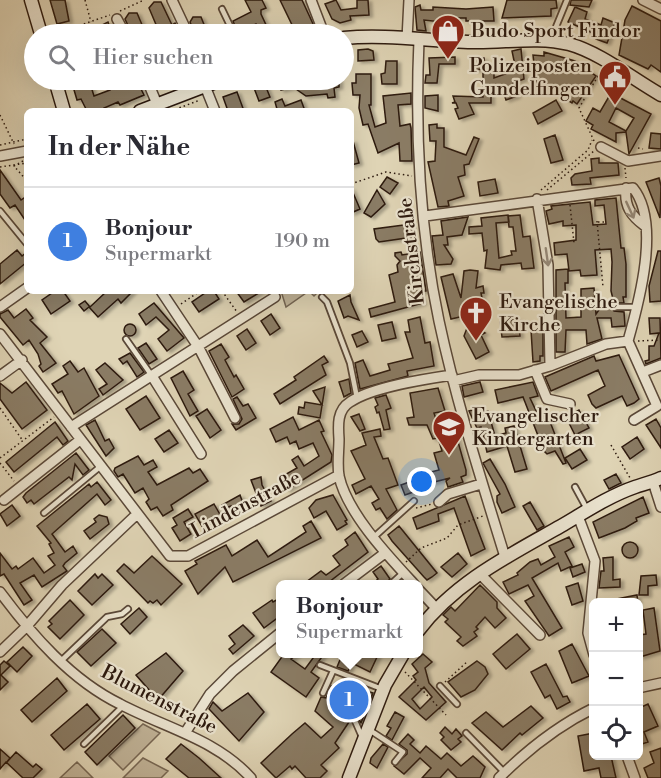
<!DOCTYPE html>
<html lang="de">
<head>
<meta charset="utf-8">
<style>
	:root { --surface:#fff; --page:#f2f2f3; --text:#2b2b33; --muted:#7c7c81; --line:#e1e1e2; --accent:#0f766e }
	body { margin:0; font-family:"Libre Bodoni",serif; background:var(--page); color:var(--text) }
	.controls { position:absolute; right:18px; bottom:18px; display:grid; overflow:hidden; border-radius:9px; box-shadow:0 6px 24px #0002 }
	.controls button { width:54px; height:54px; display:grid; place-items:center; padding:0; border:0; border-bottom:2px solid var(--line); background:var(--surface); color:var(--text); font:30px sans-serif }
	.you { position:absolute; left:422px; top:482px; width:21px; height:21px; margin:-15px; border:4px solid #fff; border-radius:50%; background:#1a73e8; box-shadow:0 0 0 9px #1a73e833 }
	.badge { display:grid; place-items:center; width:39px; height:39px; border-radius:50%; background:var(--accent); color:#fff; font-size:20px; font-weight:700 }
	.pin { position:absolute; translate:-50% -50%; border:3px solid #fff; box-shadow:0 2px 6px #0006 }
	.popup { position:absolute; left:276px; top:580px; width:147px; height:78px; box-sizing:border-box; display:grid; place-content:center; border-radius:9px; background:var(--surface); filter:drop-shadow(0 2px 4px #0005); font-size:20px; white-space:nowrap; color:var(--muted) }
	.popup b { font-size:22px; color:var(--text) }
	.popup::after { content:''; position:absolute; left:50%; top:100%; margin-left:-12px; border:12px solid transparent; border-top-color:var(--surface) }
	.list { margin:0; padding:0; list-style:none }
	h2 { display:flex; justify-content:space-between; align-items:center; height:78px; margin:0; padding:0 24px; font-size:26px }
	h2 small { font-size:20px; font-weight:400; color:var(--muted) }
	.list li { display:grid; grid-template-columns:39px 1fr auto; gap:18px; align-items:center; box-sizing:border-box; height:108px; padding:0 24px; border-top:2px solid var(--line) }
	.list b { display:block; font-size:22px; white-space:nowrap }
	.list p { margin:0; font-size:20px; white-space:nowrap; color:var(--muted) }
	.list em { font-size:20px; font-style:normal; color:var(--muted) }
	.icon { flex:none; width:33px; height:33px; fill:none; stroke:currentColor; stroke-width:2; stroke-linecap:round; stroke-linejoin:round }
	.map { position:relative; flex:none; width:661px; height:778px; overflow:hidden }
	.search { position:absolute; background:var(--surface); box-shadow:0 6px 24px #0002; left:24px; top:24px; width:330px; height:66px; display:flex; align-items:center; gap:15px; box-sizing:border-box; padding:0 21px; border-radius:33px; color:var(--muted); font-size:22px }
	.panel { position:absolute; background:var(--surface); box-shadow:0 6px 24px #0002; left:24px; top:108px; width:330px; height:186px; border-radius:9px }
	.map>svg:first-child { display:block }
	.green { fill:#c1b499; stroke:#776754; stroke-width:1.5 }
	.building { fill:#8a7b65; stroke:#2d1a0f; stroke-width:1.5; fill-rule:evenodd; filter:url(#shadow) }
	.lines { fill:none; stroke-linecap:round; stroke-linejoin:round }
	.lane-casing { stroke:#5a4838; stroke-width:8 }
	.street-casing { stroke:#5a4838; stroke-width:12 }
	.secondary-casing { stroke:#2d1a0f; stroke-width:15 }
	.path { stroke:#2d1a0f; stroke-width:1.5; stroke-dasharray:1.5 3; stroke-linecap:butt }
	.lane { stroke:#eae3cf; stroke-width:4.5 }
	.street { stroke:#eae3cf; stroke-width:9 }
	.secondary { stroke:#eae3cf; stroke-width:12 }
	.oneway { stroke:#958979 }
	.labels { text-anchor:middle; dominant-baseline:central; stroke-width:4.5; stroke-linejoin:round; paint-order:stroke }
	.poi-label { font-size:20px; fill:#2d1a0f; stroke:#eae3cf; text-anchor:start }
	.street-label { font-size:20px; fill:#2d1a0f; stroke:#eae3cf }
</style>
</head>
<body>
<div class="map">
<svg width="661" height="778" viewBox="0 0 661 778">
	<defs>
		<filter id="shadow"><feDropShadow dx="3.5" dy="2" stdDeviation="1.5" flood-color="#0004"/></filter>
	</defs>
	<rect width="100%" height="100%" fill="#dfd4b5"/>
	<filter id="stains"><feTurbulence type="fractalNoise" baseFrequency=".00333" numOctaves="4"/><feColorMatrix values="0 0 0 0 .2 0 0 0 0 .09 0 0 0 0 .02 0 0 0 .5 -.17"/></filter>
	<radialGradient id="worn" r=".72"><stop offset=".6" stop-color="#630" stop-opacity="0"/><stop offset="1" stop-color="#630" stop-opacity=".3"/></radialGradient>
	<path class="green" d="M281,291H319L314,296L309,291L286,307Z
		M143,724L160,733L123,770L109,756Z
		M143,758L168,771L161,778H123Z
		M77,762L93,778H60Z"/>
	<path class="building" d="M50,0H65L69,21L57,24Z
		M245,0H262L266,8L261,10V14L268,29L276,26L280,34H257L260,33L256,24L243,30L245,34H238L233,21L251,12Z
		M280,0H302L314,26L296,33Z
		M336,0L341,10L357,8V0H368L369,15L350,16L351,20L340,23L332,19L325,4Z
		M507,0H556L557,8L551,9V16L502,18Z
		M571,0H592L589,7L570,5Z
		M154,2H161L172,25L175,23L178,29L160,34L149,8Z
		M420,5L421,10H433V7L466,9L493,7L494,21H466V18H454L452,23L424,20L426,31L417,30L415,7Z
		M632,6L661,21V72L651,65L648,69L619,55L625,20Z
		M575,7L587,12L585,19L601,25L603,18L615,23L607,43L596,39L597,35L568,22Z
		M129,13H137L143,27L138,33L131,32L125,19Z
		M193,17H201L207,32L195,34L190,22Z
		M108,22L112,34H99L96,28Z
		M368,49L373,51L374,60L358,61V50Z
		M521,49L524,79L513,83L517,96L506,100L503,91H491V103H469L474,114L459,119L455,109L458,108L456,103H452L455,102L453,96L483,97V73L494,72V78L516,70L512,51Z
		M544,52L575,61L596,76L577,104L573,101L572,103L550,89L537,90L533,55L544,56Z
		M455,57V64H439L437,83H425L426,75H430L429,58Z
		M484,58L485,69L471,70V59Z
		M386,61H397V84H382L381,74L385,73Z
		M356,74H371V105H369L375,127L386,123L383,96L411,93V104L398,105L400,126L410,124L411,128L412,161H400L399,143L378,153L368,124L363,125L359,108L360,95H353L352,83H356Z
		M76,80H89L94,96L110,90L106,80H131L134,87L139,85L144,95L120,105L118,102L104,108L106,111H87L81,99L77,100L72,83Z
		M251,80H263L270,97L259,101Z
		M278,80H339V87L334,88L335,97L328,98L327,94L306,96L293,87L281,90Z
		M237,92L244,111H228L223,97Z
		M611,93L651,114L629,154L626,132L616,133V142L591,129L593,125L586,121L593,108L600,112ZM616,108L634,118L626,131L609,122Z
		M438,95V111L425,108V96Z
		M282,99L285,106L301,100L305,111H274L277,109L275,102Z
		M556,100L562,111L538,124L533,113Z
		M437,124V128H444V147L466,155L474,137L479,139L469,164L464,165L465,175L458,177L464,196L448,201L449,206L438,207L428,162L435,161L436,141H430L429,125Z
		M651,133L661,134V149L649,148Z
		M555,135L563,160L551,163L544,139Z
		M351,141H353L359,163L351,165Z
		M599,158V163H618L619,175L590,178L591,184L572,185L571,178L575,174L592,171L591,159Z
		M0,170L21,200L27,196V223L15,205L10,208L0,194Z
		M387,177L398,183L390,194L380,187Z
		M659,178L661,186L660,218L646,182Z
		M495,179L498,193L480,196L478,182Z
		M351,188L360,209L351,213Z
		M377,190L385,204L371,217L364,213Z
		M616,198L621,248H624L626,264V297H623L624,303H614L612,308L614,311L624,312L625,326L612,327L611,318H597L602,339L587,344L586,330H566L565,352H556V270L568,269V283H565L566,318L581,317V289L594,288L596,314L603,304L614,303L611,291L612,262L611,249L595,250L597,275L581,276L580,270L569,271L567,254L555,255L554,243L576,240V225L563,226V221L549,224L546,211L552,209L551,206L590,202L593,225L606,224L604,205L595,206V200Z
		M508,215L509,222L496,223L499,258L512,255L511,251H516L513,227H509L508,216L520,215L523,237L530,236L534,268L522,269L521,263L501,265L500,270L485,268L487,250L484,251L482,233L469,234V227L482,226L481,218Z
		M468,217L462,235L447,237L448,245H444L453,259L451,264L436,265L432,236L443,235L441,221Z
		M411,224L413,237L379,242L376,239L374,229Z
		M17,250L22,256L27,252V262L0,284V264Z
		M658,251H661V301L650,302L649,286Z
		M401,252L402,255L420,252L426,291L420,292L423,303L371,317L369,309L395,302L389,275L398,272L397,265L400,261L395,256V253Z
		M470,270L478,271L476,288L483,286L484,293H481L485,312L474,315L473,310L460,313V317L451,319L441,277L453,274L461,298L464,271Z
		M55,291H63L70,301L51,314L42,300Z
		M107,291H133L121,303L118,299L98,317L89,307L84,311L79,305L85,301L90,307Z
		M208,291H214L219,299L199,312L192,302Z
		M236,291H262L244,302Z
		M350,295L351,302L359,320L348,316L344,318L338,301Z
		M154,303L184,338L167,351L158,339L169,330L156,317L146,325L139,314Z
		M26,309L33,318L30,320L47,337L40,343L56,363L43,372L39,366L41,364L38,354L29,340L23,345L0,317V314L8,310L14,318Z
		M271,314L280,328L270,335L261,321Z
		M420,317L425,343L430,342L434,366L407,371L408,376L360,389L355,363L363,360L370,376L390,370L388,364L413,358L405,332H410L408,320Z
		M649,318H660L661,358L646,364L645,361L649,360V346H654L659,333L650,334Z
		M518,319L520,336L502,337L500,322Z
		M392,322L396,338L382,341L378,325Z
		M124 330a6 6 0 1 1 12 0a6 6 0 1 1-12 0Z
		M473,326L485,333L481,335L489,352L476,359L464,336L467,328Z
		M247,329L256,343L246,350L237,336Z
		M543,329V356H540V361L533,362L531,330Z
		M362,331L368,342L357,347L352,335Z
		M146,343L157,359L149,364L138,348Z
		M221,344L229,357L225,360L234,377L236,375L244,389L232,397L209,351Z
		M130,353L144,372L137,377L127,361L123,364L119,359Z
		M619,355L639,399L634,403L627,406L622,396L596,408L592,404L588,395L605,386L598,370L551,391L545,377L594,356L596,361Z
		M324,356L328,362L322,365L326,375L280,404L274,394L296,380L294,377Z
		M70,361L78,372L84,368L99,396L74,414L62,391L58,393L52,384L68,374L63,366Z
		M105,363L123,380L103,395L99,389L107,384L96,370Z
		M183,371L194,390L188,394L198,411L190,416L171,378Z
		M349,379L351,393L344,397L339,382Z
		M26,382L47,410L22,429L0,399V383L12,393Z
		M480,382L483,392L464,397L462,386Z
		M533,382L538,396L530,398L539,417L547,414L566,463L563,464L555,451L547,454L544,451L523,397L498,403L495,390Z
		M325,387L320,418L298,414L299,407L304,408L305,402L322,405L313,391Z
		M438,388L445,411L434,413L439,428L453,424L466,470V475L461,477L463,482L448,487L446,481L450,478L430,483L427,473L439,470L434,453L442,451L438,438L433,439L427,425H409L407,418L414,417L410,393Z
		M386,395L391,408L386,410L390,429L384,430L379,412L377,413L375,407L378,405L375,398Z
		M146,396L160,418L140,430L126,409Z
		M237,397L243,406L248,404L256,418L236,430L232,424H239L242,419L233,399Z
		M207,409L221,430L210,438L196,416Z
		M476,409L477,413L488,411L495,436L506,433L505,428L514,426L527,469L515,472L507,446L487,452L481,427L477,428L469,411Z
		M579,410L589,428L575,435L566,417Z
		M359,414L365,429L360,431L351,417Z
		M293,417L299,430L319,420L324,431L321,432L332,455L331,462L287,490L281,477L297,468L292,460L298,456L304,466L319,456L313,443L299,449L296,441L290,444L287,437L276,442L270,429Z
		M656,419L661,428V448L646,425Z
		M95,420L105,441L109,439L114,448L106,456L86,425Z
		M55,422L68,441L63,445L57,437L14,472L6,462Z
		M380,429L381,436L374,437L383,459L388,458L398,485L386,489L397,510L387,519L380,508L376,510L372,503L379,499L371,486L356,494L352,485L365,479L351,451L366,445L362,433Z
		M169,430L178,443L164,452L155,439Z
		M637,437L644,449L630,459L622,447Z
		M580,449L587,460L572,469L565,458Z
		M76,453L89,470L83,475L75,464L72,480L69,477L34,504L31,500L27,503L23,497L26,493Z
		M138,456L144,465L153,460L157,467L148,472L157,485L189,468L193,473L200,469L208,481L171,505L173,510L163,516L157,507L151,510L146,502L149,499L143,488L135,493L123,474L118,477L114,471L115,468Z
		M490,459L505,484L515,507L502,513L497,502V496L500,494L483,463Z
		M616,474L621,483L609,489L604,480Z
		M261,477L262,485L271,501L261,506L251,480Z
		M412,481L416,491L405,495L401,485Z
		M97,482L111,500L105,505L97,494L52,534L65,552L73,546L77,553L65,563L63,566L67,571L42,587L34,575L20,583L32,600L24,605L4,574L0,576V553L12,569L16,566L18,569L33,558L44,573L55,565L48,556L54,553L49,544L51,543L37,526L89,484L91,487Z
		M240,495L244,506L234,511L231,506L224,509L222,505Z
		M333,495L347,520L345,521L347,524L337,530L326,511L314,518L309,508L316,500Z
		M465,496L485,549L471,556L454,508L438,514L439,521L417,529L413,518Z
		M643,497L649,513L636,518L637,521L625,528L599,538L593,522Z
		M530,502L544,526L537,530L523,506Z
		M214,504L222,518L203,528L195,514Z
		M12,505L20,516L7,526L0,514Z
		M188,509L193,517L184,522L191,534L180,541L172,528L177,525L173,518Z
		M99,515L107,517L109,524L90,539L84,531L96,522L94,519Z
		M311,521L321,538L233,582L225,567L198,594L185,571L197,564L195,561L226,545L232,556L257,540L268,557L306,532L303,526Z
		M399,526L437,573L432,577L427,580L424,577L392,541L388,535Z
		M355,532L368,552L325,585H302L321,571L326,575L340,565L333,556L348,545L345,540Z
		M569,537L574,547L565,552L572,566L561,571L558,563L532,578L562,628L549,636L525,601L534,596L528,585L509,594L503,582L518,575L517,573L530,562L538,559L541,565L555,557L549,546Z
		M622 550a8 8 0 1 1 16 0a8 8 0 1 1-16 0Z
		M458,553L467,564L452,577L441,567Z
		M152,556L182,584L161,605L157,600L153,603L150,601L148,603L117,571L124,564L134,573Z
		M613,557V580L620,579V587L599,588L601,571H604L603,558Z
		M582,564L585,572L573,577L570,568Z
		M381,566L390,579L384,585H371L378,579L373,572Z
		M95,574L98,578L102,574L113,585L92,605L78,591Z
		M656,575L657,585L648,586V595H639L641,576Z
		M578,583L583,601L572,605L566,587Z
		M480,585L497,602V608L506,618L495,628L485,617L476,627L478,629L474,632L477,636L463,646L457,641L461,637L445,622L448,619L443,615L451,607L455,611Z
		M637,595L638,603H616V599Z
		M280,598V616L264,628L253,613L272,600L273,602Z
		M70,600L84,615L60,639L48,627L52,624L49,621Z
		M139,608L147,617L130,634L121,624Z
		M654,608L660,651L640,657L639,635L646,634L643,610Z
		M243,625L254,636L233,654L229,649L235,644L229,636Z
		M102,629L116,643L91,666L77,652Z
		M517,634L530,649L506,669L493,654Z
		M572,644L589,676L572,683L559,651Z
		M23,647L32,656L17,672L7,662Z
		M166,653L183,671L158,700L136,675Z
		M284,654H298L291,659L305,669L316,654H324L311,672L319,678L306,697L271,672Z
		M347,654H374L378,655L370,672L352,663L348,671L337,667L342,655L345,656Z
		M423,654L432,662L425,668L429,683L446,702L426,720L399,697L416,680L413,676L418,672L412,664ZM424,687L432,697L420,709L412,699Z
		M4,661L10,666L1,675L8,682L0,690V665Z
		M477,661L485,667L488,674L475,690L461,697L448,682Z
		M546,664L563,697L567,696L570,702L557,709L550,695L545,698L531,672Z
		M57,678L67,691L32,722L21,710Z
		M331,686L347,692L349,686L373,693L361,723L357,717L351,719L335,743L339,748L321,765L327,771L320,778H306L295,766L292,769L290,766L276,778L261,763L292,734L305,723L321,738L333,727L315,711L321,697L326,698Z
		M248,693L264,712L239,741L209,709L213,702L222,711Z
		M87,704L100,719L64,750L51,735Z
		M648,704L658,726L644,732L648,742L639,745V708Z
		M531,706L543,718L522,735L520,733L502,750L472,723L486,712L503,727Z
		M395,712L404,717L392,740L386,736L391,728L387,726Z
		M123,715L135,728L97,765L85,752Z
		M445,727L452,734L456,729L462,736L458,739L461,742L451,750L441,740L444,737L440,733Z
		M594,733V756H611L616,778H601L599,768L584,771L578,736Z
		M408,734L414,740L410,744L420,753L426,746L441,759L447,753L461,766L473,756L485,767L480,778H457L448,769L440,778H422L431,768L420,758L404,774L394,766L407,754V750L399,744Z
		M181,744L199,758L221,778H189L173,765L166,759Z
		M383,744L388,747L377,768L370,763L371,758Z
		M661,748V778H648L644,768L654,763L650,752Z
		M0,749L10,758L7,762L16,752L33,767L36,764L42,769L33,778H23L6,762L0,769Z"/>
	<g class="lines">
		<g class="lane-casing">
			<path id="lane" d="M222,9L234,34
				M551,39L567,0
				M0,211L27,244
				M322,297L327,302L350,363L357,398
				M616,307H637
				M126,339L152,376
				M575,487L587,509
				M44,513L101,466
				M374,537L414,501
				M391,584L403,573
				M61,661L107,617L122,614L128,609
				M320,665L382,689
				M440,686L457,704
				M323,693L333,671
				M355,721L362,737
				M368,729L403,752L395,762
				M466,733L504,772
				M84,744L123,706"/>
		</g>
		<g class="street-casing">
			<path id="street" d="M172,0L188,34
				M311,0L324,34
				M643,0L661,9
				M117,19L125,34
				M407,39L409,0
				M419,40C415,132 420,231 439,321C456,401 481,479 505,557
				M147,80L157,104
				M205,86L215,111
				M601,147L628,161L661,156
				M0,156L27,151
				M626,188C624,206 631,216 645,226
				M537,199L548,265L550,366
				M425,216L633,188C661,222 639,302 628,341
				M161,291L199,348L235,418
				M0,307L27,288
				M0,334L170,556H188L339,475
				M628,341L657,406L634,420
				M535,370L547,399L570,404
				M643,372L661,365
				M0,376L22,360
				M152,376L201,454
				M453,381L479,375H519L550,366L606,344L628,341
				M71,427L275,297
				M653,482L661,507
				M4,500L80,440
				M439,502L448,494L481,484
				M578,516L595,561L588,633L594,655
				M480,574L540,635
				M344,584L385,553
				M414,584C389,557 347,513 339,476C337,464 339,451 339,439C338,425 337,410 350,402C372,387 425,379 452,375
				M418,589L436,608
				M0,592C32,635 71,680 120,704C165,728 216,739 251,778
				M0,652L26,627L62,585L136,515
				M638,688L661,683
				M185,733L210,694L233,671L280,633
				M627,756L635,778
				M499,778C528,749 557,726 594,708"/>
		</g>
		<g class="secondary-casing">
			<path id="secondary" d="M31,0L41,34
				M344,38C386,34 429,41 472,42C504,43 537,36 569,44C599,52 633,79 661,95
				M55,80L64,111
				M140,111L221,80
				M418,631C455,582 508,556 561,526C585,512 609,496 635,487C644,484 652,482 661,478
				M349,778L385,685L403,654"/>
		</g>
		<path class="path" d="M85,0L91,22
			M120,11L144,0
			M54,34L110,15
			M176,80L179,86
			M171,111L200,100
			M0,115L14,144
			M594,141L579,108L601,71
			M0,145L27,139
			M638,148L643,149
			M23,161L14,166L27,181
			M0,167L27,163
			M625,168L626,178
			M351,184L386,172L412,176
			M541,190L588,150L592,140
			M547,190L594,151
			M570,205L574,243
			M597,221L603,287
			M598,222H606
			M222,291L237,312
			M181,304L200,291
			M638,341L661,340
			M0,408L23,441
			M611,445L630,478
			M0,458L54,417
			M0,463L14,481
			M416,508L432,504
			M406,562L421,548L447,538L458,525L483,516
			M405,672L446,715
			M445,682L468,661"/>
		<use href="#lane" class="lane"/>
		<use href="#street" class="street"/>
		<use href="#secondary" class="secondary"/>
	</g>
	<defs><path id="oneway-shaft" d="M-6 0H5M1.5-3L5.5 0L1.5 3" fill="none" stroke-width="1.6" stroke-linecap="round" stroke-linejoin="round" transform="scale(1.5)"/></defs>
	<g class="oneway">
		<use href="#oneway-shaft" transform="translate(630 210) rotate(65)"/>
		<use href="#oneway-shaft" transform="translate(547 257) rotate(82)"/>
	</g>
	<defs>
		<g id="shop-pin" transform="scale(1.725)"><path d="M0 17L-7.5 6A9.5 9.5 0 1 1 7.5 6Z" fill="#8f2418" stroke="#eae3cf"/><path d="M-5-2.5h2.3a2.7 3.5 0 0 1 5.4 0H5L5.5 6h-11ZM-1.5-2.5h3a1.5 2.3 0 0 0-3 0Z" fill="#fff"/></g>
		<g id="civic-pin" transform="scale(1.725)"><path d="M0 17L-7.5 6A9.5 9.5 0 1 1 7.5 6Z" fill="#8f2418" stroke="#eae3cf"/><path d="M-.6-6.5H3V-4.5H.6V-3L4-1V1h2V6H-6V1h2V-1L-.6-3ZM-1.2 2.5V6h2.4V2.5Z" fill="#fff"/></g>
		<g id="church-pin" transform="scale(1.725)"><path d="M0 17L-7.5 6A9.5 9.5 0 1 1 7.5 6Z" fill="#8f2418" stroke="#eae3cf"/><path d="M-1.2-6h2.4v3.5h3.3v2.4h-3.3V6h-2.4V-.1h-3.3v-2.4h3.3Z" fill="#fff"/></g>
		<g id="school-pin" transform="scale(1.725)"><path d="M0 17L-7.5 6A9.5 9.5 0 1 1 7.5 6Z" fill="#8f2418" stroke="#eae3cf"/><path d="M0-5L7-2L0 1L-7-2ZM-4 1L0 2.5L4 1V4Q0 6-4 4Z" fill="#fff"/></g>
	</defs>
	<g fill-rule="evenodd">
		<use href="#shop-pin" x="448" y="31"/>
		<use href="#civic-pin" x="615" y="77"/>
		<use href="#church-pin" x="476" y="313"/>
		<use href="#school-pin" x="449" y="427"/>
	</g>
	<g class="labels">
		<g class="poi-label">
			<text x="471" y="31">Budo Sport Findor</text>
			<text x="592" y="66" text-anchor="end">Polizeiposten<tspan x="592" dy="23">Gundelfingen</tspan></text>
			<text x="499" y="302">Evangelische<tspan x="499" dy="23">Kirche</tspan></text>
			<text x="472" y="416">Evangelischer<tspan x="472" dy="23">Kindergarten</tspan></text>
		</g>
		<g class="street-label">
			<text transform="translate(412 251) rotate(-97)">Kirchstraße</text>
			<text transform="translate(246 505) rotate(-28)">Lindenstraße</text>
			<text transform="translate(159 700) rotate(27)">Blumenstraße</text>
		</g>
	</g>
	<rect width="100%" height="100%" filter="url(#stains)"/>
	<rect width="100%" height="100%" fill="url(#worn)"/>
</svg>
<div class="controls">
<button>+</button>
<button>−</button>
<button><svg class="icon" aria-label="locate" viewBox="0 0 24 24"><circle cx="12" cy="12" r="6"/><path d="M12 2v4M12 18v4M2 12h4M18 12h4"/></svg></button>
</div>
<div class="you"></div>
<div class="pin badge" style="left:349px;top:700px;background:#3f7fe0">1</div>
<div class="popup"><b>Bonjour</b>Supermarkt</div>
<div class="search"><svg class="icon" aria-label="search" viewBox="0 0 24 24"><circle cx="10" cy="10" r="6"/><path d="M15 15l6 6"/></svg>Hier suchen</div>
<section class="panel">
<h2>In der Nähe<small></small></h2>
<ul class="list">
<li><span class="badge" style="background:#3f7fe0">1</span><div><b>Bonjour</b><p>Supermarkt</p></div><em>190 m</em></li>
</ul>
</section>
</div>
</body>
</html>
